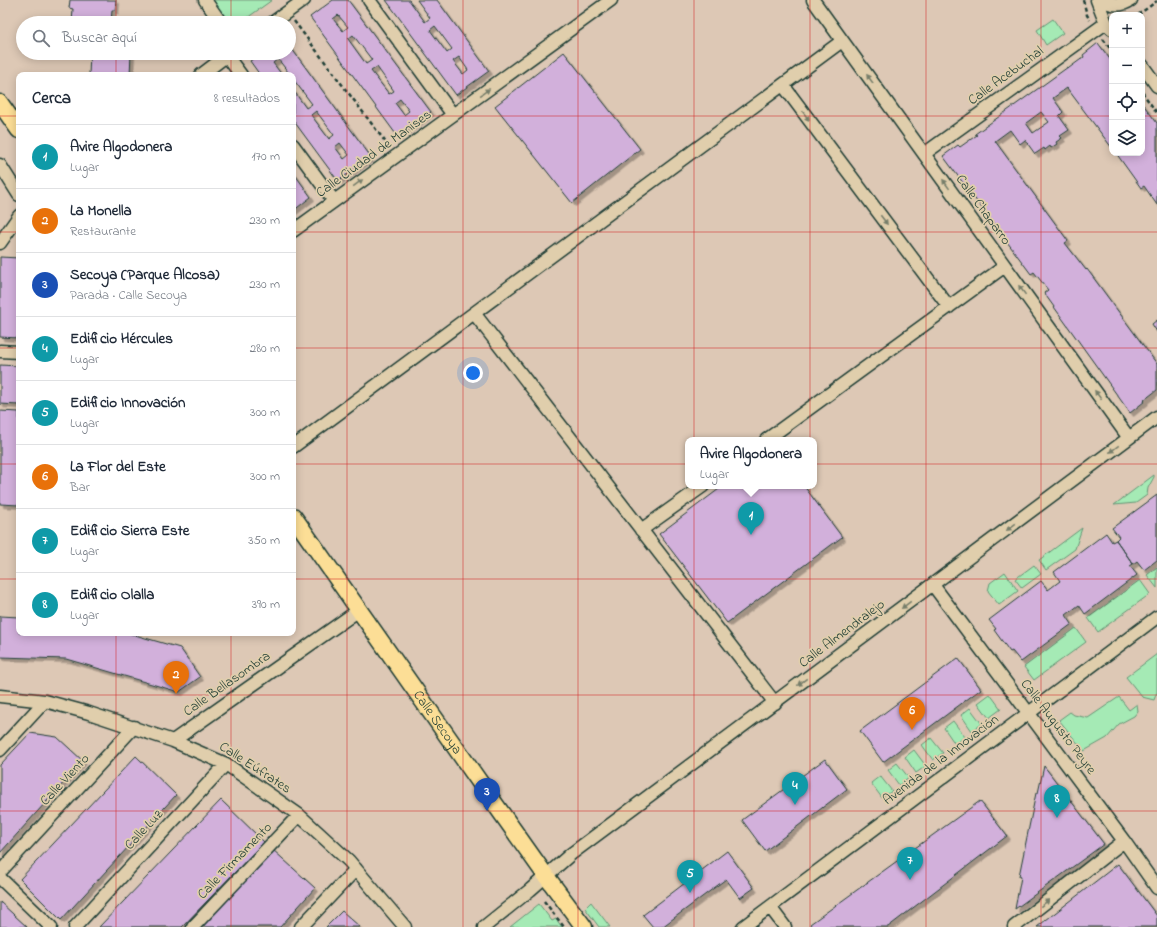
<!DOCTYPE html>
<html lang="es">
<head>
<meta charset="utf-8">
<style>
	:root { --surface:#fff; --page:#f6f6f7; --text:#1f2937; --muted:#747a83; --line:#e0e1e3; --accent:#7c3aed }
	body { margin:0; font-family:"Indie Flower",sans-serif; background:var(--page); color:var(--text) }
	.controls { position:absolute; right:12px; top:12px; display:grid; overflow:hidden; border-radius:8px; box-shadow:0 2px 10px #0003 }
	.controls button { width:36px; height:36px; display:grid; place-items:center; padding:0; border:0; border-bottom:1px solid var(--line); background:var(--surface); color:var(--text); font:20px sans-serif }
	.you { position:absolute; left:473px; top:373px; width:14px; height:14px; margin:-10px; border:3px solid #fff; border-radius:50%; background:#1a73e8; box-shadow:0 0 0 6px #1a73e833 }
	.badge { display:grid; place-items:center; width:26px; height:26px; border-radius:50%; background:var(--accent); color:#fff; font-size:13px; font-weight:700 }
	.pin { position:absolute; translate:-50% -33px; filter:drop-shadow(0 1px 2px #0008) }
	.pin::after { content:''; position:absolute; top:21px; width:14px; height:12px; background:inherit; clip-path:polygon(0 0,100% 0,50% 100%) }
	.popup { position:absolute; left:685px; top:437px; width:132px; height:52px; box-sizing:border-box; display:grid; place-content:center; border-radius:8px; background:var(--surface); filter:drop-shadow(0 1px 3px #0005); font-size:13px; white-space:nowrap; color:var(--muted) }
	.popup b { font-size:15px; color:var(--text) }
	.popup::after { content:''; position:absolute; left:50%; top:100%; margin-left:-8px; border:8px solid transparent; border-top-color:var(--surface) }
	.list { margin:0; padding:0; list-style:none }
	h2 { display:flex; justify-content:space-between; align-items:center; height:52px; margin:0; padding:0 16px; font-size:17px }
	h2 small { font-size:13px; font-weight:400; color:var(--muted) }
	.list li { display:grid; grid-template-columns:26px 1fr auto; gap:12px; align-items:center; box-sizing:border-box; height:64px; padding:0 16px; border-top:1px solid var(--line) }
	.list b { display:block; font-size:15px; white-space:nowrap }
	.list p { margin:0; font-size:13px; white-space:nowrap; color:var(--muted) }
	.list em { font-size:13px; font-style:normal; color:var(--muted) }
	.icon { flex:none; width:22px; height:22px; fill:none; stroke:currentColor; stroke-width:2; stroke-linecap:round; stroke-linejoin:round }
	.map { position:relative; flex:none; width:1157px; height:927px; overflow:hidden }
	.search { position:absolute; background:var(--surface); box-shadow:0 2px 10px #0003; left:16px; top:16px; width:280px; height:44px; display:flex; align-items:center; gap:10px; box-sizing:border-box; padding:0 14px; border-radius:22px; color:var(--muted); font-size:15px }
	.panel { position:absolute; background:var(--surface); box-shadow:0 2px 10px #0003; left:16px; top:72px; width:280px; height:564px; border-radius:8px }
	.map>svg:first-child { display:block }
	.green { fill:#a5eab5; stroke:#629474 }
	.building { fill:#d2b0db; stroke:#1f3d34; fill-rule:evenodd; filter:url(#shadow) }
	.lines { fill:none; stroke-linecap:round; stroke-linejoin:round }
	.minor-casing { stroke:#1f3d34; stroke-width:15 }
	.major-casing { stroke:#1f3d34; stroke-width:19 }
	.path { stroke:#1f3d34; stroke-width:2.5; stroke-dasharray:4 3; stroke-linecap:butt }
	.minor { stroke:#e0ceac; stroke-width:12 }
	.major { stroke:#fcde96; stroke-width:16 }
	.oneway { fill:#767e6a }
	.grid { fill:none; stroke:#d62828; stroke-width:1; stroke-opacity:0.55 }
	.labels { text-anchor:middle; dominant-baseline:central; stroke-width:3.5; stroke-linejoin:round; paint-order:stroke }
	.street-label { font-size:14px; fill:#1f3d34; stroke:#e0ceac }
</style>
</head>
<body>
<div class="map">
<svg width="1157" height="927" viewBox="0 0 1157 927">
	<defs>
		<filter id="shadow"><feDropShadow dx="3.5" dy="3.5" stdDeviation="0" flood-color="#0004"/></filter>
	</defs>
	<rect width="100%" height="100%" fill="#ddc8b5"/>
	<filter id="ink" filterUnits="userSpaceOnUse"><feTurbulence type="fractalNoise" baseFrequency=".025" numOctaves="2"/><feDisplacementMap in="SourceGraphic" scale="8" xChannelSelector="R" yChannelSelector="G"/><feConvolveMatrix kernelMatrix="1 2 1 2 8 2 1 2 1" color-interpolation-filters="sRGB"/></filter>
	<g filter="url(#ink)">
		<path class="green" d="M211,0H272L240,23H228Z
			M1053,19L1063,33L1046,45L1037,30Z
			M1154,475V477L1148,488L1147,495L1136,503L1114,505Z
			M1082,528L1075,549L1046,570L1039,560Z
			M1034,565L1041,574L1022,588L1015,579Z
			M1157,567V588L1147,575Z
			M1005,572L1018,591L999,605L988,591L990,583Z
			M1140,580L1150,594L1098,632L1088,618Z
			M1076,628L1086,642L1034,680L1024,667Z
			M1157,654V692L1154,700L1142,697L1126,677Z
			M990,694L1001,709L989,718L978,703Z
			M1119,697L1129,710L1137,704L1138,711L1134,716L1119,724L1107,738L1084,751L1059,720L1070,712L1074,715L1088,718Z
			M970,708L982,724L972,731L961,715Z
			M953,721L965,737L955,744L944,728Z
			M931,738L943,753L933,760L922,745Z
			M914,750L926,766L916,773L905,757Z
			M897,763L909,778L899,785L888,770Z
			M880,776L892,791L882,798L871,783Z
			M591,902L610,927H599L585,908Z
			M539,904L552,921L556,919L562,927H510Z"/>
		<path class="building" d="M70,0H116L115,10H112L111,23L85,21V23H72L73,9L69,8Z
			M333,0H348L431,112L398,137L310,17ZM338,15L348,27L343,31L333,19ZM353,35L372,60L366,64L348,39ZM377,67L394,91L389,94L371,71ZM400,99L409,111L404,115L395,103Z
			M386,0H409L425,22L430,18L417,0H437L489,71L456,95ZM435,26L452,49L447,53L430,30ZM459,57L468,70L463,74L453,61Z
			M1098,43L1112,62V148L1067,88L1053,98L1063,112L1059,116L1069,130L1060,136L1062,138L1056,142L1057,144L1051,148L1050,146L1045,150L1044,148L1035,154L1025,140L1020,144L1010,130L995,141L1068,241L1065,243L1086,270L1087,269L1157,364V390L1144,400L1145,401L1130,413L1044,293L1048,290L1034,272L1031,274L943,156L958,145L960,147L977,135L975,134L1068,67L1069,68L1084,57L1083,55ZM1041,112L1049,122L1033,133L1026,123Z
			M289,45L371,157L338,181L293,120V90L306,108L312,104L293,79V75H283L288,72L278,59L273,63L282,75H260L250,61L261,53H289ZM316,111L334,135L329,139L311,115ZM340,143L349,155L344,159L335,147Z
			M564,52L640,149L572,203L495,106Z
			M90,53H131L130,75H89Z
			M1142,103L1157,123V205L1144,186L1141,188L1116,153H1142Z
			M293,172L311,197L293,211Z
			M0,257L19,258V338L0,337Z
			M1157,320V332L1152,324Z
			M0,365L19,366V405L0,404Z
			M0,411L19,412V505L0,504Z
			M723,486H804L842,537L727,623L659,534Z
			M1157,495V560L1144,570L1137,561L1133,564L1116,540L1119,537L1112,528Z
			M1106,533L1112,542L1116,540L1133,564L1130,566L1137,575L1085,614L1079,605L1066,615L1072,624L1021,662L1012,651L1010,652L994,630L996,629L989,620L1041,581L1048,590L1060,581L1054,572Z
			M0,616L19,617V633H128L180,648L200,677L179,692L66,659L0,657Z
			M958,658L981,689L883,762L860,731Z
			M30,733L57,737L83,761L0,853V765Z
			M136,756L176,795L61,920L20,879Z
			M825,759L847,789L765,851L742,820Z
			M1044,766L1104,844L1015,909L1021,877L1019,876L1036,793H1038Z
			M221,800L264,842L182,927H99Z
			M980,801L1007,836L888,927H812L810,924Z
			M272,849L315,888L280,927H200Z
			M727,851L754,888L740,898L726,879L662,927H653L643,915Z
			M1118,864L1157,916V927H1037Z
			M0,902L27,927H0Z
			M342,911L360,927H326Z"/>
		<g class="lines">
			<g class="minor-casing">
				<path id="minor" d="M205,0L221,23
					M369,0L453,115
					M813,0L1129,438
					M1097,0L1106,23L1112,29
					M1103,0C1113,6 1122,6 1131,0
					M272,23L304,0
					M227,56L241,75
					M1142,65L1157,86
					M201,75L230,53
					M783,85L949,307
					M293,145L334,201
					M924,154L1106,23
					M0,165L19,195
					M293,231L611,0
					M0,243L19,216
					M474,313L775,703
					M0,351L19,352
					M766,440L1005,266
					M293,447L842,41
					M641,530L703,486
					M933,585L1124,841L1157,888
					M0,696L45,701L89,713L173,741L226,764L299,815L349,861L405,927
					M173,741L359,610
					M0,750L45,701
					M0,872L134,727
					M0,878L51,927
					M770,907L785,927
					M75,927L226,764
					M193,927L299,815
					M301,927L356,869
					M484,927L530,890L571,854L1157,417
					M743,927L1157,617
					M1014,927L1124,841"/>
			</g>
			<g class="major-casing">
				<g id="major">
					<path d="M0,103L19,130"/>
					<path id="s1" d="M293,516L495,804L546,876L584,927"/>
				</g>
			</g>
			<path class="path" d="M1083,0L1087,15L1090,20
				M1138,15L1157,1
				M294,21L390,148
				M1103,39L1112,51
				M1142,92L1157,113
				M544,901L564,927"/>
			<use href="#minor" class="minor"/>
			<use href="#major" class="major"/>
		</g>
		<defs><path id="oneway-solid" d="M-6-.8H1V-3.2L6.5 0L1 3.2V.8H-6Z"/></defs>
		<g class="oneway">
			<use href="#oneway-solid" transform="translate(870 79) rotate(-126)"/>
			<use href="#oneway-solid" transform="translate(485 92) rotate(-36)"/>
			<use href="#oneway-solid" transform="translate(806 116) rotate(53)"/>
			<use href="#oneway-solid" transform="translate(358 183) rotate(-36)"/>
			<use href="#oneway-solid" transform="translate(946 184) rotate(-126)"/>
			<use href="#oneway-solid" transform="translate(884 220) rotate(53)"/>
			<use href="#oneway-solid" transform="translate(1022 290) rotate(-126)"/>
			<use href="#oneway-solid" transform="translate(1098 395) rotate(-126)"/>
			<use href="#oneway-solid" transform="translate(1114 449) rotate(143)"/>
			<use href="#oneway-solid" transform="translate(1011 527) rotate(143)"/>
			<use href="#oneway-solid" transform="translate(906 605) rotate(143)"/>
			<use href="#oneway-solid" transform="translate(802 682) rotate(143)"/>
			<use href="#oneway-solid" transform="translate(1045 903) rotate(-38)"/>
		</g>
	</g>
	<path class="grid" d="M116,0V23M231,0V23M347,0V927M463,0V927M578,0V927M694,0V927M810,0V927M926,0V927M1041,0V927M116,53V75M231,53V75M0,116H19M293,116H1112M1142,116H1157M0,232H19M293,232H1157M0,348H19M293,348H1157M0,464H19M293,464H1157M0,579H19M293,579H1157M116,633V927M231,633V927M0,695H1157M0,811H1157"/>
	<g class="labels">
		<g class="street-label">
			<text transform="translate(1006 76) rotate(-36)">Calle Acebuchal</text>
			<text transform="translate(374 154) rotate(-36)">Calle Ciudad de Manises</text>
			<text transform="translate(983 210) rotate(54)">Calle Chaparro</text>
			<text transform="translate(842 634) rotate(-37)">Calle Almendralejo</text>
			<text transform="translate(227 684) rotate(-35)">Calle Bellasombra</text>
			<text stroke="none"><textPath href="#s1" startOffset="252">Calle Secoya</textPath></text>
			<text transform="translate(1058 727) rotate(53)">Calle Augusto Peyre</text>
			<text transform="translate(941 760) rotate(-37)">Avenida de la Innovación</text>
			<text transform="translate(255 768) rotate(33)">Calle Eúfrates</text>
			<text transform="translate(65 780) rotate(-47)">Calle Viento</text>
			<text transform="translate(144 830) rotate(-47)">Calle Luz</text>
			<text transform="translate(235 861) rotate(-46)">Calle Firmamento</text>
		</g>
	</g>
</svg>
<div class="controls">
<button>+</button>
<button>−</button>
<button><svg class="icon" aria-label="locate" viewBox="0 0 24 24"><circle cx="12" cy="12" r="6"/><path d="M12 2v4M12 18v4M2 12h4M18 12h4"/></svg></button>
<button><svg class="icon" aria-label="layers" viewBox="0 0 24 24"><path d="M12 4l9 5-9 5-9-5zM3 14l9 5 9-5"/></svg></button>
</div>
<div class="you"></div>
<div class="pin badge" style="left:751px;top:535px;background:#0f9aa8">1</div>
<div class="popup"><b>Avire Algodonera</b>Lugar</div>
<div class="pin badge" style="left:176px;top:694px;background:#e8710a">2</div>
<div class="pin badge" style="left:487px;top:811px;background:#1a4fb4">3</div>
<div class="pin badge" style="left:795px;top:805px;background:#0f9aa8">4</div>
<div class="pin badge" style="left:690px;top:893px;background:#0f9aa8">5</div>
<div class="pin badge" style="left:912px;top:730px;background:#e8710a">6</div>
<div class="pin badge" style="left:910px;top:880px;background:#0f9aa8">7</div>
<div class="pin badge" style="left:1057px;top:818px;background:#0f9aa8">8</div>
<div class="search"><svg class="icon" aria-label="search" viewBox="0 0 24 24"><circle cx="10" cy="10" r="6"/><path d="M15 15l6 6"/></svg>Buscar aquí</div>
<section class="panel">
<h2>Cerca<small>8 resultados</small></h2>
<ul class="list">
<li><span class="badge" style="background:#0f9aa8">1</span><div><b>Avire Algodonera</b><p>Lugar</p></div><em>170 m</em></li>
<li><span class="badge" style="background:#e8710a">2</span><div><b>La Monella</b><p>Restaurante</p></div><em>230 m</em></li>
<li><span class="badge" style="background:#1a4fb4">3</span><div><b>Secoya (Parque Alcosa)</b><p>Parada · Calle Secoya</p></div><em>230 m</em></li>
<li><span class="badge" style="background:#0f9aa8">4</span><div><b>Edificio Hércules</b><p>Lugar</p></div><em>280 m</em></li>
<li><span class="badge" style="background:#0f9aa8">5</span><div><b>Edificio Innovación</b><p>Lugar</p></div><em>300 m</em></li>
<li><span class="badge" style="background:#e8710a">6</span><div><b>La Flor del Este</b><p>Bar</p></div><em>300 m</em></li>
<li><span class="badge" style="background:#0f9aa8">7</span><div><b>Edificio Sierra Este</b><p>Lugar</p></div><em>350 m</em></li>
<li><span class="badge" style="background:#0f9aa8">8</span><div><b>Edificio Olalla</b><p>Lugar</p></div><em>390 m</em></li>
</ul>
</section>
</div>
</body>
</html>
